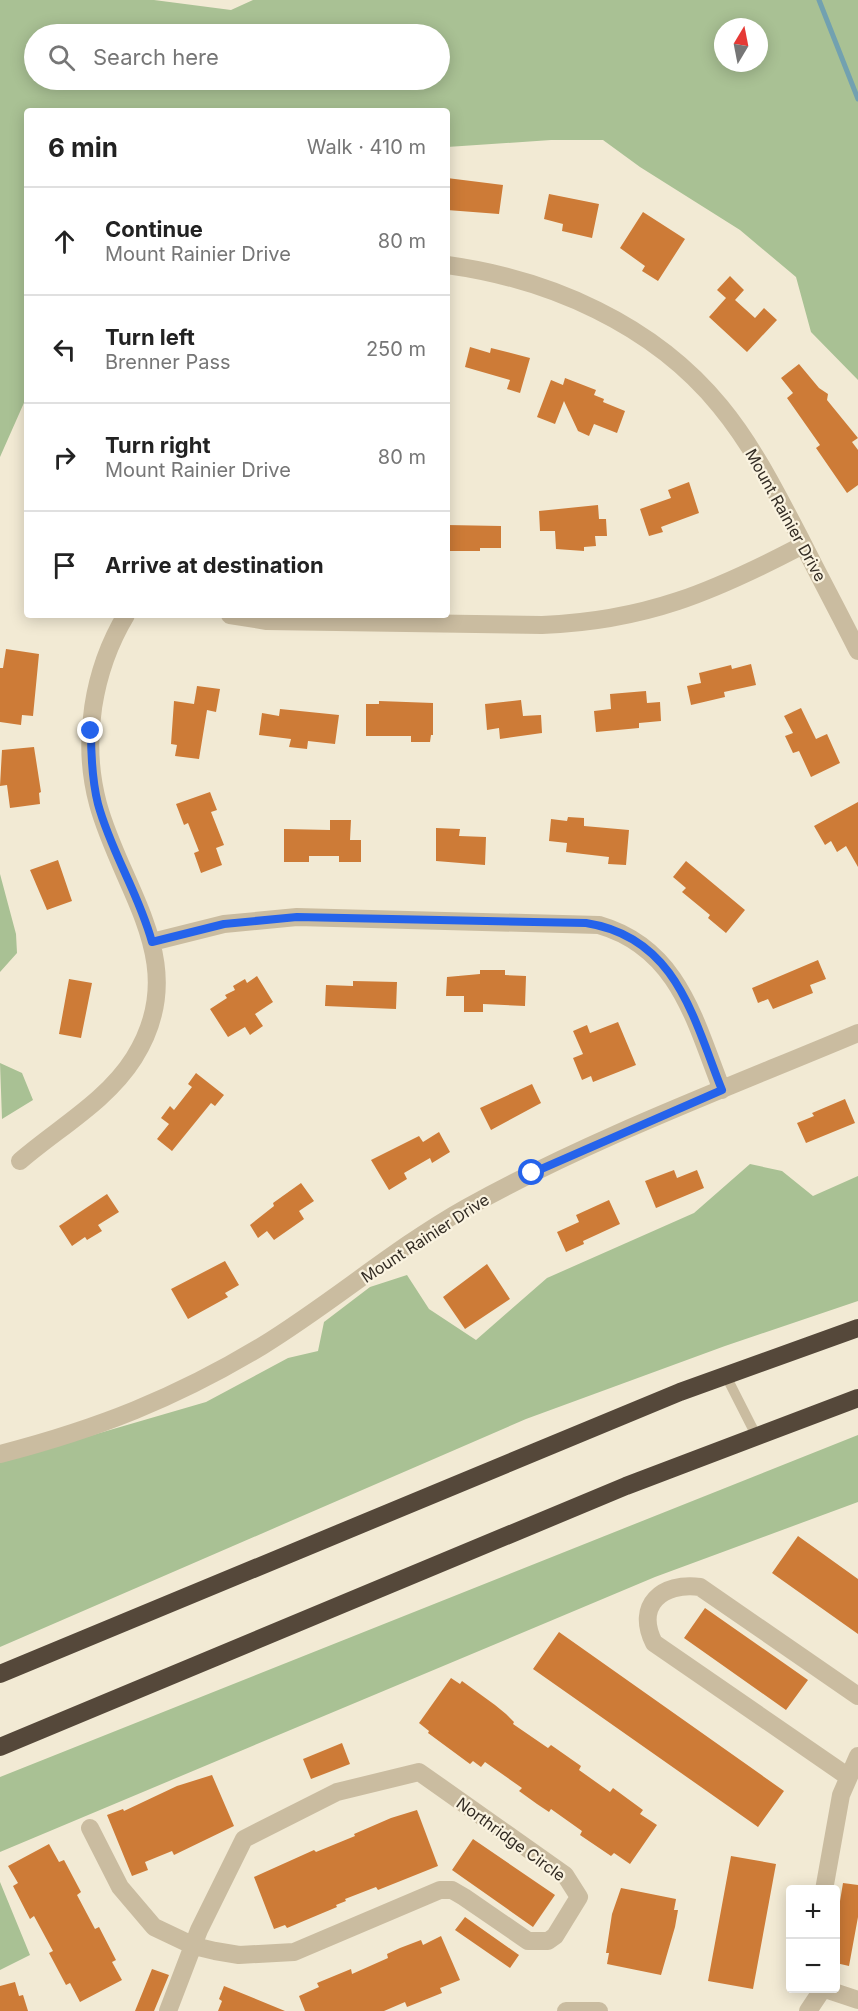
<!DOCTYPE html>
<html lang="en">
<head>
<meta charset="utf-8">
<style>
	:root { --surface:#fff; --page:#f6f6f6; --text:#222; --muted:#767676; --line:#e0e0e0 }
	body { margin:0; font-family:Inter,sans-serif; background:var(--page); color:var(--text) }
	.controls { position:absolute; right:18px; bottom:18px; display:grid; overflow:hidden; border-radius:6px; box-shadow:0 3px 15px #0003 }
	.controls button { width:54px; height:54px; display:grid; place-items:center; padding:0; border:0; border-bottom:2px solid var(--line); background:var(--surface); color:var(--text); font:30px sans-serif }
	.compass { position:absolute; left:714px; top:18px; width:54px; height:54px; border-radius:50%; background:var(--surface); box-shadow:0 3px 15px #0003; rotate:10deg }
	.stop { position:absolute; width:18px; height:18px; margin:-14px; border:4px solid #2563eb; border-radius:50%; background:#fff }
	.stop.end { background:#2563eb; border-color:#fff; box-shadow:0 2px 6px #0008 }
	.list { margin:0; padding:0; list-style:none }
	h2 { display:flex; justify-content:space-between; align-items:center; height:78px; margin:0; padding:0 24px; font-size:26px }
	h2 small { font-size:20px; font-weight:400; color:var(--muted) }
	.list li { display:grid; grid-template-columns:39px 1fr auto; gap:18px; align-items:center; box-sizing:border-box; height:108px; padding:0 24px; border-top:2px solid var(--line) }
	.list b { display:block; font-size:22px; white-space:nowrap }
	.list p { margin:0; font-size:20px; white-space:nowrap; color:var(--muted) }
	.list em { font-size:20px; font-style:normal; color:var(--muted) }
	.icon { flex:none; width:33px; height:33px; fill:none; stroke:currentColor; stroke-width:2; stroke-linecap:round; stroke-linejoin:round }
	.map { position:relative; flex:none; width:858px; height:2011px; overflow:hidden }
	.search { position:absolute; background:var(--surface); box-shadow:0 3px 15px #0003; left:24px; top:24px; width:426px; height:66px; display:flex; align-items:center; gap:15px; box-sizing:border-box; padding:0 21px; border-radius:33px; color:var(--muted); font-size:22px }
	.panel { position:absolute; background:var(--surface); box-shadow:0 3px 15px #0003; left:24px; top:108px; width:426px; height:510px; border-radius:6px }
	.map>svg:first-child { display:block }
	.green { fill:#a9c194; fill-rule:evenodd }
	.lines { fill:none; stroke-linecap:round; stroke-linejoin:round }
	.stream { stroke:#72a1b0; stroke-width:5 }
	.building { fill:#cd7b37 }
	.lane { stroke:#cabca0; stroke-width:10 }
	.street { stroke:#cabca0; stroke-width:18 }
	.highway { stroke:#55483a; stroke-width:18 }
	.route { stroke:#2563eb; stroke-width:8 }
	.labels { text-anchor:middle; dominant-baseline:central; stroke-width:4.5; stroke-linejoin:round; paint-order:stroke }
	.street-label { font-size:16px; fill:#332c24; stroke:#faf3e0 }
</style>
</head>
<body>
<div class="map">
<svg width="858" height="2011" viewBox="0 0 858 2011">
	<rect width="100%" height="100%" fill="#f2ead4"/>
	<path class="green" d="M0,0H154L231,10L253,0H858V380L811,332L796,277L740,230L640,167L603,140H551L447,147V111H27V396L0,457ZM723,27H759V63H723ZM440,34V80H34V34Z
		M0,874L16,934L17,953L0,972Z
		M0,1063L22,1073L33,1100L2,1119Z
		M750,1164L782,1171L813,1196L858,1176V1301L725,1346L526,1419L0,1647V1462L206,1402L288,1358L318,1351L324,1322L370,1287L407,1275L429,1309L476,1340L547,1278L694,1213Z
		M858,1435V1502L655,1577L0,1852V1777Z
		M0,1882L30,1955L0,1970Z"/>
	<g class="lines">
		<path class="stream" d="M819,0L858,99"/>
	</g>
	<path class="building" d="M447,178L503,185L499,214L447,210Z
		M549,194L599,204L592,238L562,231L563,224L544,219Z
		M643,212L685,239L658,281L642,271L645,266L620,248Z
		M730,276L744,290L735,300L755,318L764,308L777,320L747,352L709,317L726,298L717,290Z
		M470,347L490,353L491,348L530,358L520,393L507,389L510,380L465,367Z
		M799,364L819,388L828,394L827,400L858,438L852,442L858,450V485L847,493L816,448L820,445L787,398L793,393L781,378Z
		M565,378L596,390L594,395L604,399L603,402L625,411L617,433L594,424L589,436L578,431L564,401L555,424L537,417L551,380L563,385Z
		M689,482L699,513L661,527L663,532L649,536L640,509L671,498L668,490Z
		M598,505L599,519H606L607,536H595L596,546L584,547V551L556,549L555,531H540L539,511Z
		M447,525L501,526V548H480V551H447Z
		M6,649L39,654L33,716L22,715L21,725L0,722V668H3Z
		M751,664L756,685L724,692L725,697L691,705L687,686L701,683L699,673L731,665L732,669Z
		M197,686L220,689L216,712L207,710L199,759L175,756L177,745L171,744L174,701L194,704Z
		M646,691L647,703L660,702L661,721L639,723V728L596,732L594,711L611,709L610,694Z
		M521,700L523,716L541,715L542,733L500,739L499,728L487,730L485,704Z
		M379,701L433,703V735H431L430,742H411V736H366V704H379Z
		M801,708L816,739L827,734L840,763L811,777L799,751L793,753L785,736L793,733L784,716Z
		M280,709L339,715L335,744L308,741L307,749L289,747L291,739L259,735L262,713L279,716Z
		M34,747L41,792L39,793L40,804L10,808L7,785L0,786L2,750Z
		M210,792L217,810L211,812L224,845L216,848L222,865L201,873L194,853L199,851L188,823L184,825L176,804Z
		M858,802V867L846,846L837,852L831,841L825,845L814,826Z
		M568,817L584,818V826L629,830L626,865L608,864L609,857L566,852L567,843L549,841L551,819L567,821Z
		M330,820H351L350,840H361V862H339V856H309V862H284V829L330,830Z
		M436,828L460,829L459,836L486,837L485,865L436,861Z
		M58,860L72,901L47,910L30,870Z
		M686,861L745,910L726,933L708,918L710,915L682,892L686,888L673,877Z
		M818,960L826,979L810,985L813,993L773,1009L768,999L758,1003L752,988Z
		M480,970H505V975L526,976L525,1006L483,1004V1012H464V996H446L447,977L480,974Z
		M257,976L273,1002L255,1014L263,1026L250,1035L245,1027L228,1037L210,1009L227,998L225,995L235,990L233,986L245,979L247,983Z
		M69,979L92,983L81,1038L59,1034Z
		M353,981L397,982L396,1009L325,1006L326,985L353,986Z
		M618,1022L636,1065L593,1082L591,1076L582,1080L573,1058L583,1054L573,1031L587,1025L590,1033Z
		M196,1073L224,1095L215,1106L211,1103L172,1151L157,1139L169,1124L161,1118L170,1106L174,1110L192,1087L188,1084Z
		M532,1084L541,1103L491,1130L480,1108Z
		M845,1099L855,1123L806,1143L797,1123L814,1116L812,1113Z
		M439,1132L450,1152L432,1163L430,1158L404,1173L407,1179L389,1190L371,1160L419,1136L423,1142Z
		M674,1170L677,1178L697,1170L704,1188L656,1208L645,1181Z
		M301,1183L314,1201L299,1211L304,1219L274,1240L267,1231L258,1238L250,1225L274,1206L273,1203Z
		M107,1194L119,1212L98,1225L102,1231L87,1240L85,1237L72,1246L59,1226Z
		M609,1200L620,1224L583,1241L584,1244L566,1252L557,1232L579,1222L576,1215Z
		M225,1261L239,1285L225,1293L228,1297L188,1319L171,1289Z
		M487,1264L510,1299L465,1329L443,1297Z
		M798,1536L858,1579V1634L772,1573Z
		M705,1608L808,1680L786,1710L684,1638Z
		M559,1632L784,1791L758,1827L533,1669Z
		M451,1678L460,1684L462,1681L495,1705L506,1714L514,1722L513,1724L548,1748L551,1745L581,1766L579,1770L610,1792L613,1788L643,1810L640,1814L657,1825L630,1864L614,1853L611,1856L580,1835L582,1831L551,1809L549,1812L537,1804L519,1791L522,1788L485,1762L481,1767L473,1761L470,1764L428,1733L429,1731L419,1723Z
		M342,1743L350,1764L311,1779L303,1759Z
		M212,1775L234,1826L174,1855L172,1851L145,1862L148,1870L132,1876L107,1815L123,1809L124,1811L177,1786Z
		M417,1810L438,1866L378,1890L376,1887L345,1899L346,1901L336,1905L337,1907L287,1928L285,1925L274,1929L254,1877L314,1850L316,1852L355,1836L354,1834L391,1818Z
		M473,1839L555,1895L533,1927L452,1870Z
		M49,1844L59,1862L64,1860L81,1892L77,1895L95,1929L99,1927L116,1960L112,1962L122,1980L80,2002L70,1983L66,1985L49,1953L53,1951L34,1916L30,1919L13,1886L18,1883L8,1866Z
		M731,1856L776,1864L753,1989L708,1981Z
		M843,1883L858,1885V1917L849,1966L836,1963V1925Z
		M621,1888L676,1899L674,1910H678L675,1927L661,1975L607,1964L609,1953H606L612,1914Z
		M465,1917L519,1955L510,1968L455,1930Z
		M441,1936L460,1980L440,1988L442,1993L407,2007L405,2002L384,2011H305L299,1996L319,1987L317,1983L351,1969L352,1974L388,1958L387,1954L400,1948L421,1940L423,1945Z
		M152,1969L169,1975L154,2011H135Z
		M15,1982L19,1996L23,1995L28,2011H0V1986Z
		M224,1986L285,2011H218L222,2001L219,1999Z"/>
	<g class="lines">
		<path class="lane" d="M726,1376L756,1435"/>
		<path class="street" d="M447,265C549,279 653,324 720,406C753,446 776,492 800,538C819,576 839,613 858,651
			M230,615L267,621L542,625C645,621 713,592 803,545
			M152,942L224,924L297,917L599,925C679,948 695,1022 722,1090
			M20,1161C58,1128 107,1101 134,1058C193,964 122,892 98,804C81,741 93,670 126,615
			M0,1454C97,1429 176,1398 262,1346C332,1303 395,1248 466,1208C590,1139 727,1088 858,1033
			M847,1776L654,1643C635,1605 662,1582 700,1587L858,1696
			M90,1828L120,1887L154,1927L194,1946L215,1951L239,1955L294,1952L440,1890H452L464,1897L528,1941H548L555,1936L579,1897L565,1875L419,1772L337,1792L244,1839L199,1930L168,2011
			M824,1890L841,1795L858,1756
			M822,1988L858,2000
			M566,2011H599
			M808,2011L822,1990"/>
		<path class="highway" d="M0,1674L680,1392L858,1328
			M0,1747L626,1486L858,1398"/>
	</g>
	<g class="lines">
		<path class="route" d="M91,731C91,756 92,780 98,804C111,852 139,894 152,942L224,924L297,917L586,923C676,937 693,1017 722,1090L532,1173"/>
	</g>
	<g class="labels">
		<g class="street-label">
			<text transform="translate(786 515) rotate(61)">Mount Rainier Drive</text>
			<text transform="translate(425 1238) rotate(-33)">Mount Rainier Drive</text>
			<text transform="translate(511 1839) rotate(36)">Northridge Circle</text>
		</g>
	</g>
</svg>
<div class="controls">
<button>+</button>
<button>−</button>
</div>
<svg class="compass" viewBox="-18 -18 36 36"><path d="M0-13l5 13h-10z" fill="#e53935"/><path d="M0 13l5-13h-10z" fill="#767676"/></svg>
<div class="stop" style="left:532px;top:1173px"></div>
<div class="stop end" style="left:91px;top:731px"></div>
<div class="search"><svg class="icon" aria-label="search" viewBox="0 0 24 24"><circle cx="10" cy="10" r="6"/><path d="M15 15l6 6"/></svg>Search here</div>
<section class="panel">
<h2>6 min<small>Walk · 410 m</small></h2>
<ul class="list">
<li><svg class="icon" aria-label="ahead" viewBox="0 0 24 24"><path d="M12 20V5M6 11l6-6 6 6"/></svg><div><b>Continue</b><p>Mount Rainier Drive</p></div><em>80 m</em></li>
<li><svg class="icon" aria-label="left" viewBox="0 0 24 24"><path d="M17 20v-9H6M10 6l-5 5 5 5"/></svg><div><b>Turn left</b><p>Brenner Pass</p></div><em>250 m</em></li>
<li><svg class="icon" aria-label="right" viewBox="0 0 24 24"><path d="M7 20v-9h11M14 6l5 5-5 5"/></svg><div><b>Turn right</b><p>Mount Rainier Drive</p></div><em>80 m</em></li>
<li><svg class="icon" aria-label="arrive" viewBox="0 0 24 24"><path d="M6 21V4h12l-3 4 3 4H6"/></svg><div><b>Arrive at destination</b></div></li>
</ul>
</section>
</div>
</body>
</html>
